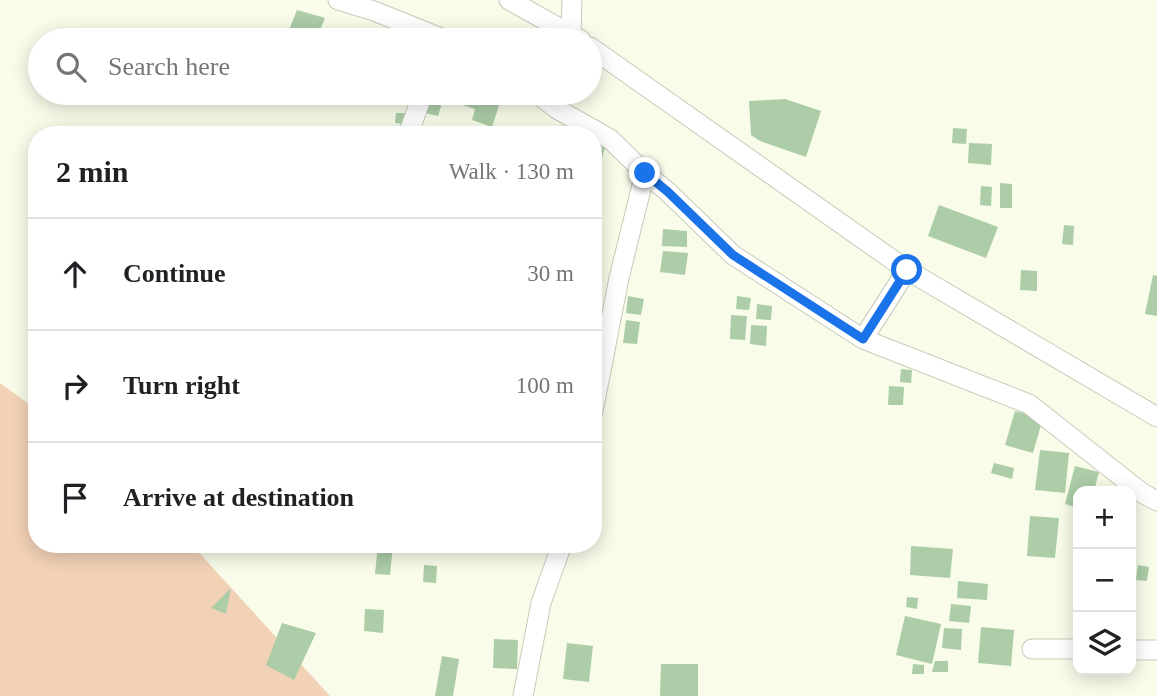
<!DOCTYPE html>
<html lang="en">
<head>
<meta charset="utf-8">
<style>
	:root { --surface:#fff; --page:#f2f2f2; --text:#202124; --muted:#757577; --line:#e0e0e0 }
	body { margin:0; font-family:Georgia,serif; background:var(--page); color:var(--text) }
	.controls { position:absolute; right:21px; bottom:21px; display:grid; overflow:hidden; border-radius:14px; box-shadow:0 4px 18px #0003 }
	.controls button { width:63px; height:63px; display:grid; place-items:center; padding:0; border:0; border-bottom:2px solid var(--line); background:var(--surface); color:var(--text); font:35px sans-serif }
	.stop { position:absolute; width:21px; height:21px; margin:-16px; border:5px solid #1a73e8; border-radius:50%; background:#fff }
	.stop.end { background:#1a73e8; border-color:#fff; box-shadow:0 2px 7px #0008 }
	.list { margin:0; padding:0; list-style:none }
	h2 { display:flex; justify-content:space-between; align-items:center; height:91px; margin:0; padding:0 28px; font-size:30px }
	h2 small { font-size:23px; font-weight:400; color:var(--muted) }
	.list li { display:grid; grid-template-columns:46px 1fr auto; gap:21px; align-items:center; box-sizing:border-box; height:112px; padding:0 28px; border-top:2px solid var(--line) }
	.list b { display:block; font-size:26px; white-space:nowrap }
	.list em { font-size:23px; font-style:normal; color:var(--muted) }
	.icon { flex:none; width:38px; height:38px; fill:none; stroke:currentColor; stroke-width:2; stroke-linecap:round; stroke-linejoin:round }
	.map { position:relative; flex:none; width:1157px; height:696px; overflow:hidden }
	.search { position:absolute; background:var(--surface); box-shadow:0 4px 18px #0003; left:28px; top:28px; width:574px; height:77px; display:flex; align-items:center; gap:18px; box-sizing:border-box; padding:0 24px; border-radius:38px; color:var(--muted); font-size:26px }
	.panel { position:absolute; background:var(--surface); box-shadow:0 4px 18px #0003; left:28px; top:126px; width:574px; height:427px; border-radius:28px }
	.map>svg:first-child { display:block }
	.green { fill:#f2d2b7 }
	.building { fill:#accda7 }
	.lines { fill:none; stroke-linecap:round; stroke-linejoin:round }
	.minor-casing { stroke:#c7cbb9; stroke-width:21 }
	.minor { stroke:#fff; stroke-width:19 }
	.route { stroke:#1a73e8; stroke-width:9 }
</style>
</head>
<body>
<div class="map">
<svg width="1157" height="696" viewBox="0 0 1157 696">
	<rect width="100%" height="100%" fill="#f8fce9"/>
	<path class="green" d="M0,383L37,410V544H191L330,696H0Z"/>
	<path class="building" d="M297,10L325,18L316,40H285Z
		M545,25L556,29L552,40L541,38Z
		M329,30L371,36L370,40H326Z
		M136,31L182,39V40H134Z
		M426,93H445L438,116L421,112Z
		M453,93H503L492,127L472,120L475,109L450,101Z
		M785,99L821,111L806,157L760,141L751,135L749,101Z
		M396,113H407L406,124L395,123Z
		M953,128L967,129L966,144L952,143Z
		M969,143L992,144L991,165L968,163Z
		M593,144L605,148L594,185H593Z
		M1000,183L1012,184V208H1000Z
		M981,186L992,187L991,206L980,205Z
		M939,205L998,227L986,258L928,236Z
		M1064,225L1074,226L1073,245L1062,244Z
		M663,229L687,231V247L662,246Z
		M663,251L688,253L685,275L660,272Z
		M1021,270L1037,271V291L1020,290Z
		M1153,275L1157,276V316L1145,314Z
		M628,296L644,299L641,315L626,313Z
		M737,296L751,298L749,310L736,309Z
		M757,304L772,306L771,320L756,319Z
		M731,315L747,316L745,340L730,339Z
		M626,320L640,322L637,344L623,343Z
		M751,325L767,326L766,346L750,344Z
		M901,369L912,370L911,383L900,382Z
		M889,386L904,387L903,405H888Z
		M1015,411L1043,418L1033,453L1005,445Z
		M1040,450L1069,453L1065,493L1035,490Z
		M994,463L1014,468L1012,479L991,473Z
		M1075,466L1099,472L1094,491H1078V508L1065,504Z
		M1030,516L1059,518L1055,558L1027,556Z
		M378,544L393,546L390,575L375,574Z
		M911,546L953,549L950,578L910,575Z
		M424,565L437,566L436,583L423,582Z
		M1138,565L1149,567L1147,581L1136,580Z
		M958,581L988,584L987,600L957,598Z
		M231,588L226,614L211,608Z
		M907,597L918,598L917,609L906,607Z
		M951,604L971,606L969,623L949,621Z
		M365,609L384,610L383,633L364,631Z
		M905,616L941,624L932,664L896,655Z
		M282,623L316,633L294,680L266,665Z
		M981,627L1014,630L1011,666L978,663Z
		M944,628L962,629L961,650L942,648Z
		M494,639L518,640L517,669L493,668Z
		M567,643L593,646L589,682L563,679Z
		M442,656L459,659L453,696H435Z
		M935,661H948V672H932Z
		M661,664H698V696H660Z
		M913,664L924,665V674H912Z"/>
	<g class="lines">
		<g class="minor-casing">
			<path id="minor" d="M338,0L374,11L446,40
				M509,0L581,40
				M567,40L571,33L572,0
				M590,47L907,270L1157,417
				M536,93L557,109L610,139L645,173L619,278L593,411
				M408,135L423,93
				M645,173L668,192L733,255L863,339L1029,404L1142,493L1157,501
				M863,339L907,270
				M1032,649H1078
				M1131,650H1157
				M523,696L541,603L562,544"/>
		</g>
		<use href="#minor" class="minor"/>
	</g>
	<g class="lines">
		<path class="route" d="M645,173L668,192L733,255L863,339L907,270"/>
	</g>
</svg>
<div class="controls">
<button>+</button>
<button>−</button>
<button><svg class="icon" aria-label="layers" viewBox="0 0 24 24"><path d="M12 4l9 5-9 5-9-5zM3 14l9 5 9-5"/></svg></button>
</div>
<div class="stop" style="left:907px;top:270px"></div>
<div class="stop end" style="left:645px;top:173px"></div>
<div class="search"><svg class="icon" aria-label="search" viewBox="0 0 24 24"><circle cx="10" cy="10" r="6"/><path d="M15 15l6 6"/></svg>Search here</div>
<section class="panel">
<h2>2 min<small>Walk · 130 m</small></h2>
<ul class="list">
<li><svg class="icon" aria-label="ahead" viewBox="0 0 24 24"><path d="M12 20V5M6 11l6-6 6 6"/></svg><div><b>Continue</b></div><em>30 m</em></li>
<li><svg class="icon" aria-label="right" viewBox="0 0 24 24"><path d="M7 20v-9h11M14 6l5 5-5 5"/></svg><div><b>Turn right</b></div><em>100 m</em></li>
<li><svg class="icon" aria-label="arrive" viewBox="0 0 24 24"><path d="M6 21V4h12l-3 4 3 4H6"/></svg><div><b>Arrive at destination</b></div></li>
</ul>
</section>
</div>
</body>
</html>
